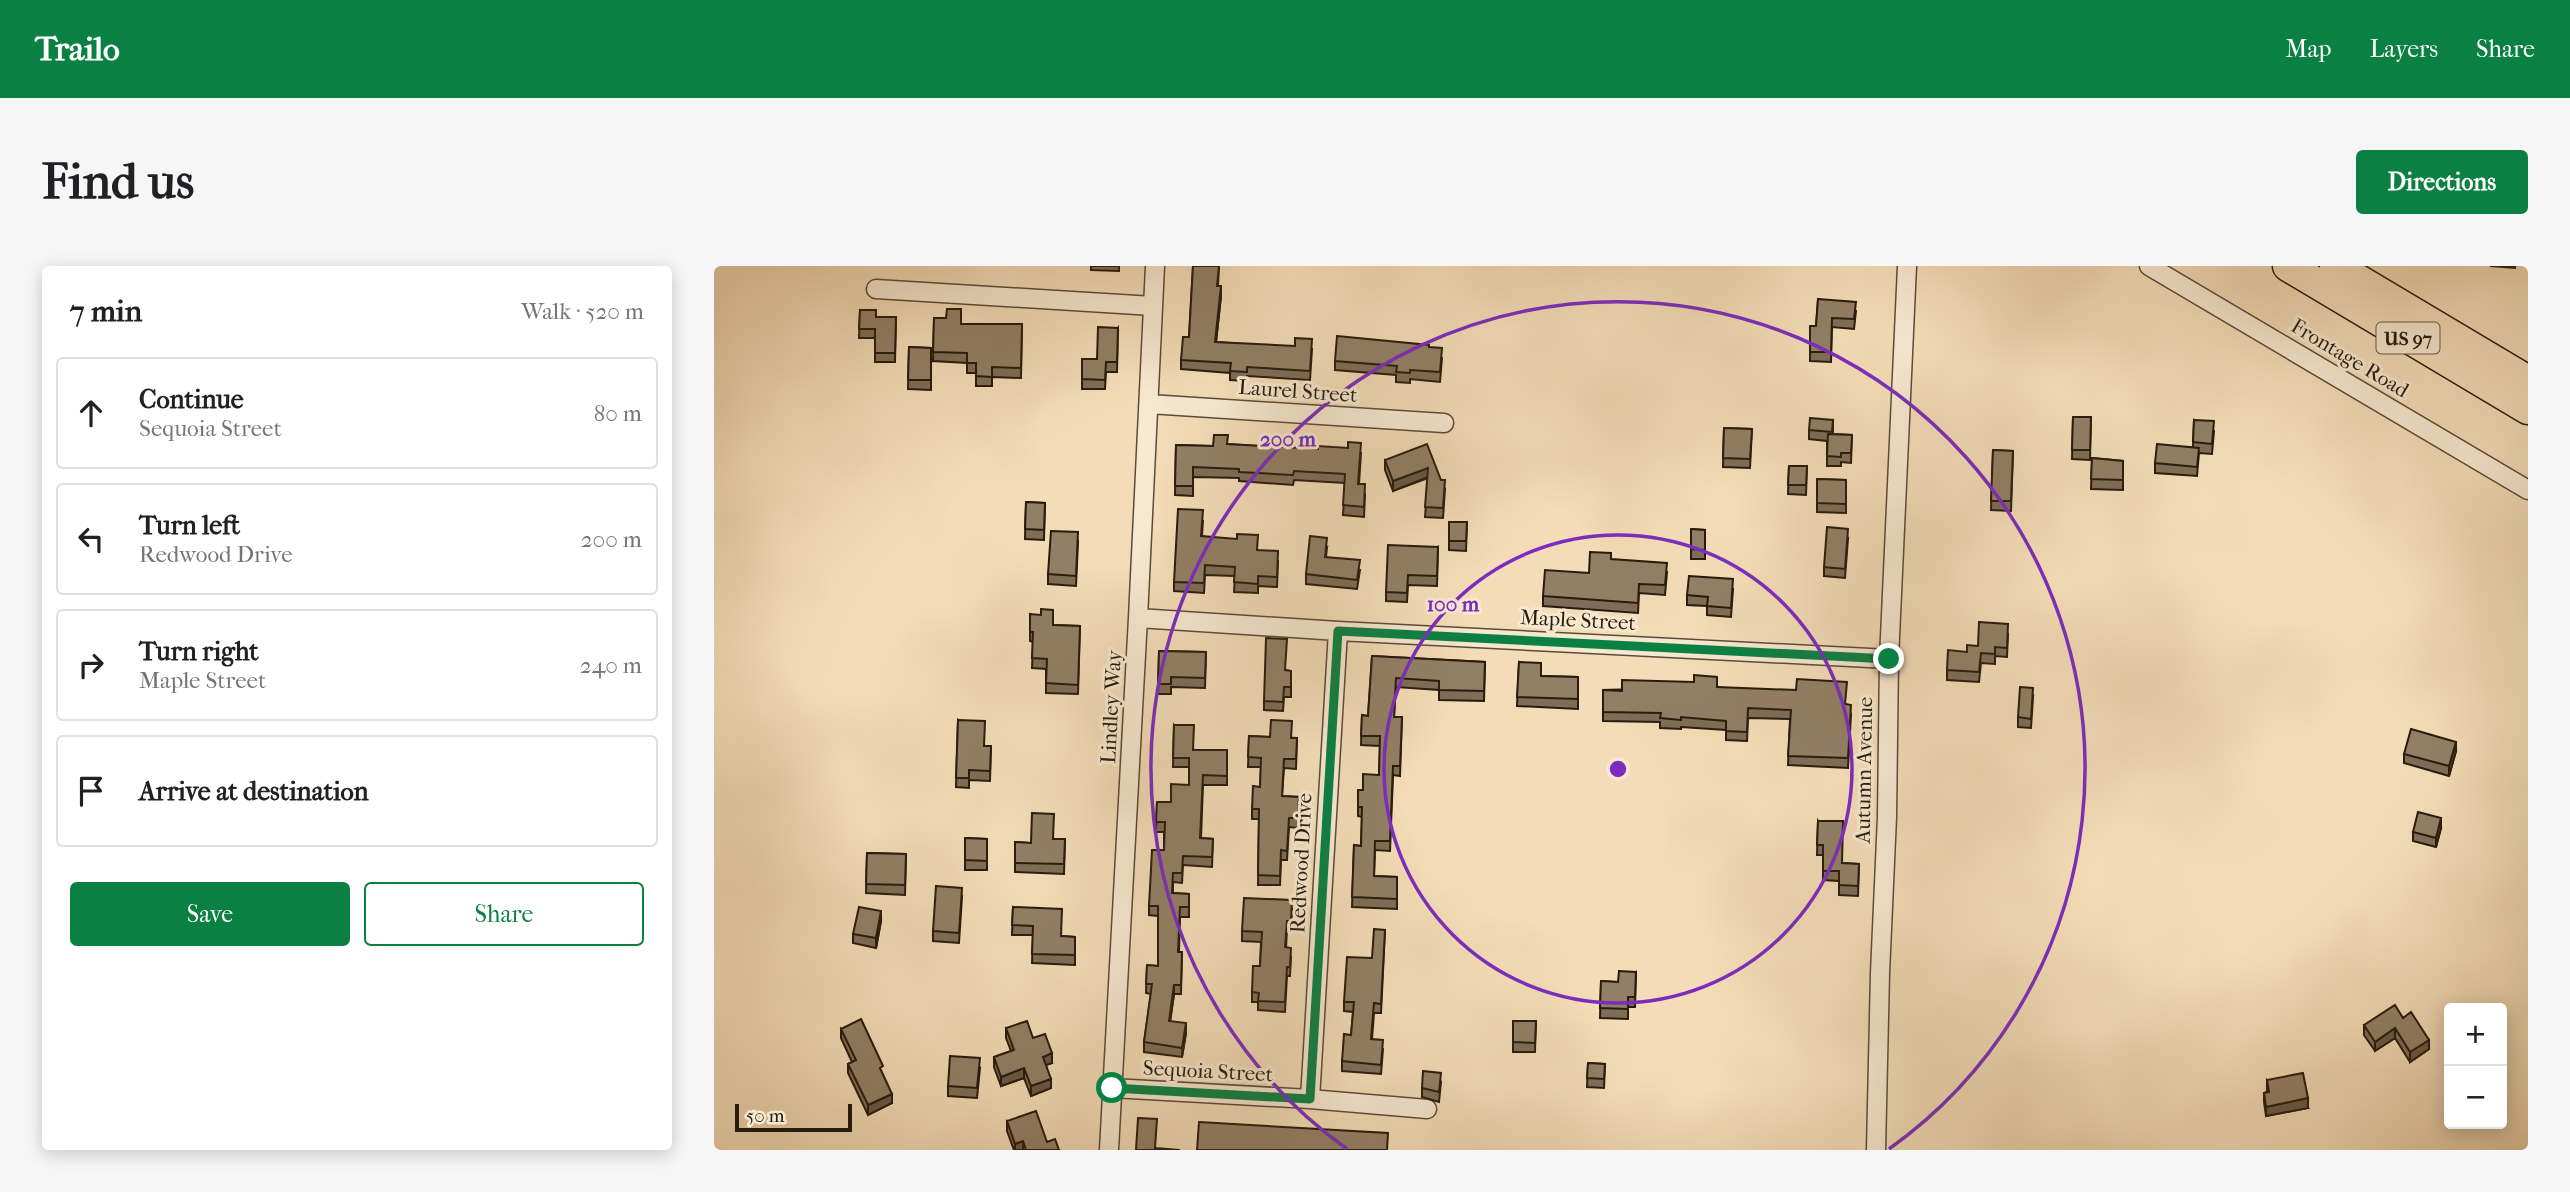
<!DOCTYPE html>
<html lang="en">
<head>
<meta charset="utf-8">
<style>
	:root { --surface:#fff; --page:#f6f6f6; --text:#202124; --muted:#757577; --line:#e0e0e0; --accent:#0b8043 }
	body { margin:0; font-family:"IM FELL French Canon",serif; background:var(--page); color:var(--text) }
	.controls { position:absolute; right:21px; bottom:21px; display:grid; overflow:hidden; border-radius:7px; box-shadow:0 4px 18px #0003 }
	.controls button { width:63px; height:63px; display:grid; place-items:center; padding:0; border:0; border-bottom:2px solid var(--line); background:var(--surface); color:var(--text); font:35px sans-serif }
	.scale { position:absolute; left:21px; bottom:18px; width:117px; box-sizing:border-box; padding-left:7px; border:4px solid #291b0d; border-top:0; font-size:19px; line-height:24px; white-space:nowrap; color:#291b0d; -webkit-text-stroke:5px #f7e8d0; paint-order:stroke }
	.stop { position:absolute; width:21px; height:21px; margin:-16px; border:5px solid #0b8043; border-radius:50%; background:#fff }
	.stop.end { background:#0b8043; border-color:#fff; box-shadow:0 2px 7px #0008 }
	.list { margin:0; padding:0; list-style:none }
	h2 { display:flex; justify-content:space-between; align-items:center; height:91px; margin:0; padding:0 28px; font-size:30px }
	h2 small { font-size:23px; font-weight:400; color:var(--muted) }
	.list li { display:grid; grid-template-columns:46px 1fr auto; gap:21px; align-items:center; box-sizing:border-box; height:112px; margin:0 14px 14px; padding:0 14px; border:2px solid var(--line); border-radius:7px }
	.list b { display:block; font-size:26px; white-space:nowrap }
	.list p { margin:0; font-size:23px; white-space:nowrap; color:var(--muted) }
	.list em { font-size:23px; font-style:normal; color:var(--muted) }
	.actions { display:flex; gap:14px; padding:21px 28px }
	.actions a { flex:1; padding:16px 0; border:2px solid var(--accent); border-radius:7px; text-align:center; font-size:24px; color:var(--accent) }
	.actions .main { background:var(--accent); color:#fff }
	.icon { flex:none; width:38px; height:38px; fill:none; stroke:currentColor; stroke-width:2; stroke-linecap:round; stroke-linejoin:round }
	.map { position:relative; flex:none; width:1814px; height:884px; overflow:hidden; border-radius:7px }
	header { display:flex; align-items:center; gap:42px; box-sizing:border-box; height:98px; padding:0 35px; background:var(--accent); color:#fff }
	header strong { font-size:33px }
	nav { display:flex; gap:38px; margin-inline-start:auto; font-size:24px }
	.intro { display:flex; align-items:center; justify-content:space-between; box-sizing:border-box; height:168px; padding:0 42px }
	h1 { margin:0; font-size:49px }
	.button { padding:18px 32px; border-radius:7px; background:var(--accent); color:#fff; font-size:24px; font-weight:700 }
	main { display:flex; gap:42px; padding:0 42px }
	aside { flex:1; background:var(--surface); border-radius:7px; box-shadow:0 4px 18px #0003 }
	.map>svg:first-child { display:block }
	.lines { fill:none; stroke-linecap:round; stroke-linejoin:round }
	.minor-casing { stroke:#5c4b38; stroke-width:21 }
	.trunk-casing { stroke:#291b0d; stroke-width:33 }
	.minor { stroke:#f7e8d0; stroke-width:18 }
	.trunk { stroke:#f3dcb7; stroke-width:30 }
	.wall { fill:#7e6d57; stroke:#291b0d; stroke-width:2 }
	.shaded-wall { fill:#665947; stroke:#291b0d; stroke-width:2 }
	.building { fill:#927f65; stroke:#291b0d; stroke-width:2 }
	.route { stroke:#0b8043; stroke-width:9 }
	.ring { fill:none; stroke:#7b2cbf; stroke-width:3.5 }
	.labels { text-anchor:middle; stroke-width:6; stroke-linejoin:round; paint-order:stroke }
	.shield { fill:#f7e8d0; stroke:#675848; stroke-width:2 }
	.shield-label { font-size:19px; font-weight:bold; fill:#291b0d }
	.street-label { font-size:21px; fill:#291b0d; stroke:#f7e8d0 }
	.centre { fill:#7b2cbf; stroke:#f7e8d0; stroke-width:3.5 }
	.ring-label { font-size:21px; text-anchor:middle; font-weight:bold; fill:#7b2cbf; stroke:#f7e8d0; stroke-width:6; stroke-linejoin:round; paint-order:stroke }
</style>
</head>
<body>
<header>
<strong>Trailo</strong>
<nav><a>Map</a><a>Layers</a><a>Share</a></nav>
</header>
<div class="intro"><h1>Find us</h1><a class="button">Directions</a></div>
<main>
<aside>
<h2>7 min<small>Walk · 520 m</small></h2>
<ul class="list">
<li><svg class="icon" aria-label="ahead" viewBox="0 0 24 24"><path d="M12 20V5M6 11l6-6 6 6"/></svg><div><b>Continue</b><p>Sequoia Street</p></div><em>80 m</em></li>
<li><svg class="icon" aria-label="left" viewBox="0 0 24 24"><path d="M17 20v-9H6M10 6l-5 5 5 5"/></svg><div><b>Turn left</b><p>Redwood Drive</p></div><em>200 m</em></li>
<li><svg class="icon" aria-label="right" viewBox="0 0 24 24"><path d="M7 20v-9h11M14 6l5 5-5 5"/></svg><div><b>Turn right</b><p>Maple Street</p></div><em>240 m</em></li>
<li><svg class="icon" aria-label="arrive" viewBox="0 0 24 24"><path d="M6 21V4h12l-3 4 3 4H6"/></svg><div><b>Arrive at destination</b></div></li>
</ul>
<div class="actions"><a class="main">Save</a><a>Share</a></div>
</aside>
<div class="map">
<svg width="1814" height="884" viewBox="0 0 1814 884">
	<rect width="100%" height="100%" fill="#f3dcb7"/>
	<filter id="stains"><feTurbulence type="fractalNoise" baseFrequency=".00286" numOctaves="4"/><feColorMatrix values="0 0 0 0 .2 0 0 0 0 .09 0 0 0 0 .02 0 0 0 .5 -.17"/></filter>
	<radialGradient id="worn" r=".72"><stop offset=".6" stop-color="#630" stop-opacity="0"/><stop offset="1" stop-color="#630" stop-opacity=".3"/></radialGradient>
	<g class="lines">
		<!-- minor casing -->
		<g class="minor-casing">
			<path id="minor" d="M1435 0 1814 224
				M162 23 439 40
				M435 138 730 157
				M424 352 624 365 1175 393
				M398 822 596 833 713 843
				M596 833 624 365
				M395 884 424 352 441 0
				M1162 884 1166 707 1173 551 1175 393 1193 0"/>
		</g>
		<!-- trunk casing -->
		<g class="trunk-casing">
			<path id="trunk" d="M1574 0 1814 143
				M1621 0 1814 115"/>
		</g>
		<!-- minor -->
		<use href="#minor" class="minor"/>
		<!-- trunk -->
		<use href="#trunk" class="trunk"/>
	</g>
	<!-- wall -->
	<path class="wall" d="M377 0H405V5L377 4Z
		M479 0H505L504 20 507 30 502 76 598 83 596 114 533 110V115L516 114V107L467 103V94L475 71Z
		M1776 0H1801V2Z
		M1104 33 1142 45 1140 63 1118 61 1117 96 1096 95V60H1102Z
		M146 44 162 51H182L181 96H161V72H145Z
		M220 52 247 58H308L307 112 278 111V120H262V107H253V97L219 95Z
		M404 62 403 106H392L391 123H368V93H383Z
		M195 81 217 82V124L194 123Z
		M715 81 728 92 726 116 696 113V117L682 116V109L621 104V95Z
		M1359 151H1377L1376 194 1358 193Z
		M1119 154V168L1138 169 1137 197 1127 196V200H1113V175L1095 173V164Z
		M1480 154 1500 165 1498 188 1485 187 1483 210 1441 207V197L1479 181Z
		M1010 162 1038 163 1036 202 1009 201Z
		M513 178 647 187 645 218 651 228 650 251 629 249 631 217 580 214 579 219 525 215V212L479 211V230L461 229 462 179 499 180Z
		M1279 184 1299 185 1297 245 1277 244Z
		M1378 192 1409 195V224L1377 223Z
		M671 194 727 214 731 223 729 252 711 251 714 212 679 225 671 204Z
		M1075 200H1093L1092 229 1074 228Z
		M1103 213 1132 214V247L1103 246Z
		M312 236 331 237 330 274 311 273Z
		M489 254 488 270 543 284 564 295 563 321 544 320V327L520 326 521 310 491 309 490 327 460 325V316Z
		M735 256H753L752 285 735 284Z
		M977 263 991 264V293H977Z
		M1134 273 1131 312 1110 310V301Z
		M364 276 362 320 334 318V308Z
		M724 281 723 320 694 319 693 336 672 335V326Z
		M613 282 612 291 646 304 643 323 592 318V308Z
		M953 306 951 329 925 327 924 347 829 340V330L875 307Z
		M1019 323 1017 351 993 349V340L973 339V329Z
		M316 348 339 359 366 360 364 428 332 427V403L318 402 319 376 316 375Z
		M1294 368 1293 391 1281 390V398L1267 397 1265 416 1233 414V404L1253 386 1264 380Z
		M445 385 492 386 491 422 457 421V428H444Z
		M658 390 771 396 770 435 725 434V424L682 421 680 451H688L686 510 679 509 676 585 661 584 660 610 683 611V643L638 641 640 579 647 580 648 551 644 550V524H649L665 509 666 480 647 479 648 449 654 450Z
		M805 396 827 410 864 411V443L803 440Z
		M572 404 577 405V431H570L569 445 550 444V435Z
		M1003 421 1132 438 1137 448 1134 502 1074 499 1076 453 1034 452 1033 475 1012 474V464L967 461V463L946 462V456L889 455V424Z
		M1319 431 1317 462 1304 461V451Z
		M244 454 270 480H277L276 515 255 514V522L242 521Z
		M460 459 480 484H513V519H489L487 572 499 573 498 601 469 599 468 617 459 616V627L475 628V651H466L465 686H468L467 728H460L456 755 472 767 468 791 430 786V776L437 728 432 727 433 699 444 700V650L435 649V640L450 584V566H442L443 536H457L475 519V501H459Z
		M535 470 583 472 582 503 570 502 568 530 585 531 584 562 575 561 573 594H567L566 619H544L545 553H538V543L546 521 547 501H534Z
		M1742 485 1735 510 1690 497V488Z
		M1104 555 1128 597 1145 598 1144 630 1125 629V615L1109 614V589H1103Z
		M1727 562 1722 581 1699 575V566Z
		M251 572 273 573V604H251Z
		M340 573H351L350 608 301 606V576L317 577Z
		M153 587 192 588 191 629 152 627Z
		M248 631 245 677 219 675V665Z
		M299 641 347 670 361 671V699L318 697 319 669H298Z
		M578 643 577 665 573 664 572 682 577 691 576 710H573L571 746 544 744V736H538V726L546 700 547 676 528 675V665Z
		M167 655 162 682 139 677V668Z
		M671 664 667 747H660L658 773 669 783 667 808 628 805V795L637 769 639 746 630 745V736L658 692Z
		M922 706 921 741H914V753L886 752 887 715 904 716Z
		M1689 752 1715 783 1696 796 1681 772 1661 785 1650 769V759Z
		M799 755H822L821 786H799Z
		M292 762 319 772 338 797 332 799 337 822 317 830 310 812 287 820 280 801V791L297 785 292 772Z
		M127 763 169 810 178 837 154 849 134 807V798L138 796 127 772Z
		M874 797 891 798 890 822 873 821Z
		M266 802 263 832 234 830V820Z
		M1553 814 1594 842 1552 850 1550 836V827L1553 826Z
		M727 816 725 836 708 831V822Z
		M293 855 333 876 345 884H300L293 865Z"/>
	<!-- shaded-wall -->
	<path class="shaded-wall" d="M507 20V30L501 86V76Z
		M714 202V211L679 225V215Z
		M1742 476V485L1735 510V500Z
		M1727 552V562L1722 581V572Z
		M167 645V655L162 682V672Z
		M460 719V728L455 764V755Z
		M472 757V767L468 791V782Z
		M1681 762V772L1661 785V776Z
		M1715 774V783L1696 796V786Z
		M338 787V797L329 800V791Z
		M310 802V812L287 820V811Z
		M337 813V822L317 830V820Z
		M178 828V837L154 849V839Z
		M1594 832V842L1552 850V841Z
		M309 875V884H301V878Z"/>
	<!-- building -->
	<path class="building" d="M479 0H505L503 20H507L501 76 581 80V72L598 73 596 105 533 101V106L516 105 517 97 467 94 469 71H475Z
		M1104 33 1142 36 1140 53 1118 52 1117 86H1096V60H1102Z
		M233 43H247V58H308L307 102 278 101V111L262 110V97H253V87L219 86 220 52H232Z
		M146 44H162V51H182L181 87H161V63H145Z
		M384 61 404 62 403 96H392L391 114 368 113V93H383Z
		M623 70 715 79V81L728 82 726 106 696 104V107L682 106 683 100 621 95Z
		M195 81 217 82V114H194Z
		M1359 151H1377L1376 184H1358Z
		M1096 152 1119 154 1118 166 1095 164Z
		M1480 154 1500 155 1498 178 1479 176Z
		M1010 162 1038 163 1036 193 1009 192Z
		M1114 168 1138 169 1137 187H1127V191L1113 190Z
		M500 169H514L513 178 604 183V180L634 182V176L647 177 644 218H651L650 241 629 239 631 208 580 205 579 209 525 206V203L479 201V220H461L462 179 499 180Z
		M713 178 727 214H731L729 242 711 241 714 202 679 215 671 194Z
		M1443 178 1485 182 1483 201 1441 197Z
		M1279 184 1299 185 1297 235H1277Z
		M1378 192 1409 195V214L1377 213Z
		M1075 200H1093L1092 219H1074Z
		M1103 213 1132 214V238L1103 237Z
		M312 236 331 237 330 264 311 263Z
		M464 243 489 244 487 270 523 273V268L544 269 543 284 564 285 563 311 544 310V318L520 316 521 301 491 299 490 317 460 316Z
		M735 256H753L752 275H735Z
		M1113 261 1134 263 1131 303 1110 301Z
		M977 263 991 264V284L977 283Z
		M337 265 364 266 362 310 334 308Z
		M596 270 613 272 611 291 646 294 643 314 592 308Z
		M674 279 724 281 723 310 694 309 693 327 672 326Z
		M876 286 897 287V293L953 297 951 319 925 318 924 337 829 330 831 304 875 307Z
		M975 310 1019 313 1017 342 993 340 994 331 973 329Z
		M327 343 339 344V359L366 360 364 419 332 417 333 393 318 392 319 366H316V348L327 349Z
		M1265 356 1294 358 1293 382 1281 381V388L1267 387 1265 406 1233 404 1234 384 1253 386V379L1264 380Z
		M552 372 573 373 571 404 577 405V421H570L569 436 550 435Z
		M445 385 492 386 491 412 457 411V418H444Z
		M658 390 771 396 770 425 725 424V415L682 412 680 451H688L686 500H679L676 575H661L660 610 683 611V633L638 631 640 579 647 580 648 541H644V524H649V508L665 509 666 470H647L648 449 654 450Z
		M805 396 827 397V410L864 411V433L803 431Z
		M980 409 1003 411V421L1082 424 1083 413 1133 416 1131 438 1137 439 1134 492 1074 490 1077 444 1034 442 1033 466 1012 465V455L967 451V454L946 452 947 447 889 446V424L908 425V414L980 416Z
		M1306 421 1319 422 1317 453 1304 451Z
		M244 454 271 455 270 480H277L276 505 255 504V512H242Z
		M557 454 578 455 577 472H583L582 493H570L568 530 585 531 584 552H575L573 585 567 584 566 610 544 609 545 543H538L539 520 546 521 547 492 534 491 535 470 556 471Z
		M460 459H480L479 484H513V510L489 509 486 572 499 573 498 591 469 590 468 607H459L458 627 475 628V641H466L464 686H468L467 719H460L455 755 472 757 468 782 430 776 438 718H432L433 699 444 700V640H435L438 584H450L451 556H442L443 536H457V518L475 519V492H459Z
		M1697 463 1742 476 1735 500 1690 488Z
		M1704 546 1727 552 1722 572 1699 566Z
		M318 547 340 548 339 573H351L350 598 301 597V576L317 577Z
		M1104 555H1129L1128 597 1145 598 1144 620 1125 619V605H1109V579H1103Z
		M251 572 273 573V595L251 594Z
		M153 587 192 588 191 619 152 618Z
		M222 620 248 622 245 667 219 665Z
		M530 632 578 634 577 655H573L571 681 577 682 576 701H573L571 736 544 735 545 727 538 726 539 700H546L548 666 528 665Z
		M145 641 167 645 162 672 139 668Z
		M299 641 348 643 347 670 361 671V689L318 688 319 660 298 659Z
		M660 663 671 664 667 738 660 737 657 773 669 774 667 799 628 795 630 768 637 769 640 736H630L633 691 658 692Z
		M905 705 922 706 921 731H914V743L886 742 887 715 904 716Z
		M1681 739 1689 752 1697 746 1715 774 1696 786 1681 762 1661 776 1650 759Z
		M147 753 169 800 166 802 178 828 154 839 134 798 142 794 127 763Z
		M313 755 319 772 331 768 338 787 329 791 337 813 317 820 310 802 287 811 280 791 300 784 292 762Z
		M799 755H822L821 777 799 776Z
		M236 790 266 792 263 822 234 820Z
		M874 797 891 798 890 813 873 812Z
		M709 805 727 807 725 826 708 822Z
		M1589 807 1594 832 1552 841 1550 827 1555 826 1553 814Z
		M322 845 333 876 341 873 345 884H312L309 875 301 878 293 855Z
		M424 852 443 853 441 882 466 884H422Z
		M485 856 674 867 673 884H483Z"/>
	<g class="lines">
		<!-- route -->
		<path class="route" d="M398 822 596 833 624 365 1175 393"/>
	</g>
	<!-- distance rings -->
	<g class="ring">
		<circle cx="904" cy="503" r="234"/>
		<path d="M633 883A467 467 0 1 1 1175 883"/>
	</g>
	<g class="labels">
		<!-- shield labels -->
		<rect class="shield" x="1662.5" y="56.5" width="63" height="31" rx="5"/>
		<g class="shield-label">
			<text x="1694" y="79">US 97</text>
		</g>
		<!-- street labels -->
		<g class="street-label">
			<text transform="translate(1636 92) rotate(31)" y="7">Frontage Road</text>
			<text transform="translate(584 125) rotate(4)" y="7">Laurel Street</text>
			<text transform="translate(864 354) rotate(3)" y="7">Maple Street</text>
			<text transform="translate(397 441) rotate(-87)" y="7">Lindley Way</text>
			<text transform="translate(1150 504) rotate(-89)" y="7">Autumn Avenue</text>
			<text transform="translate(587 597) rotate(-87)" y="7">Redwood Drive</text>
			<text transform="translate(494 805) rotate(3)" y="7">Sequoia Street</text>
		</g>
	</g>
	<circle cx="904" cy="503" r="10" class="centre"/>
	<g class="ring-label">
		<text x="574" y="180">200 m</text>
		<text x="739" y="345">100 m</text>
	</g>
	<rect width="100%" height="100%" filter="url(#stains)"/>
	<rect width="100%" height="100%" fill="url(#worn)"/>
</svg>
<div class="controls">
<button>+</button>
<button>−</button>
</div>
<div class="scale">50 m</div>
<div class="stop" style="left:398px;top:822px"></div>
<div class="stop end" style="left:1175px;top:393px"></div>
</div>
</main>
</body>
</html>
